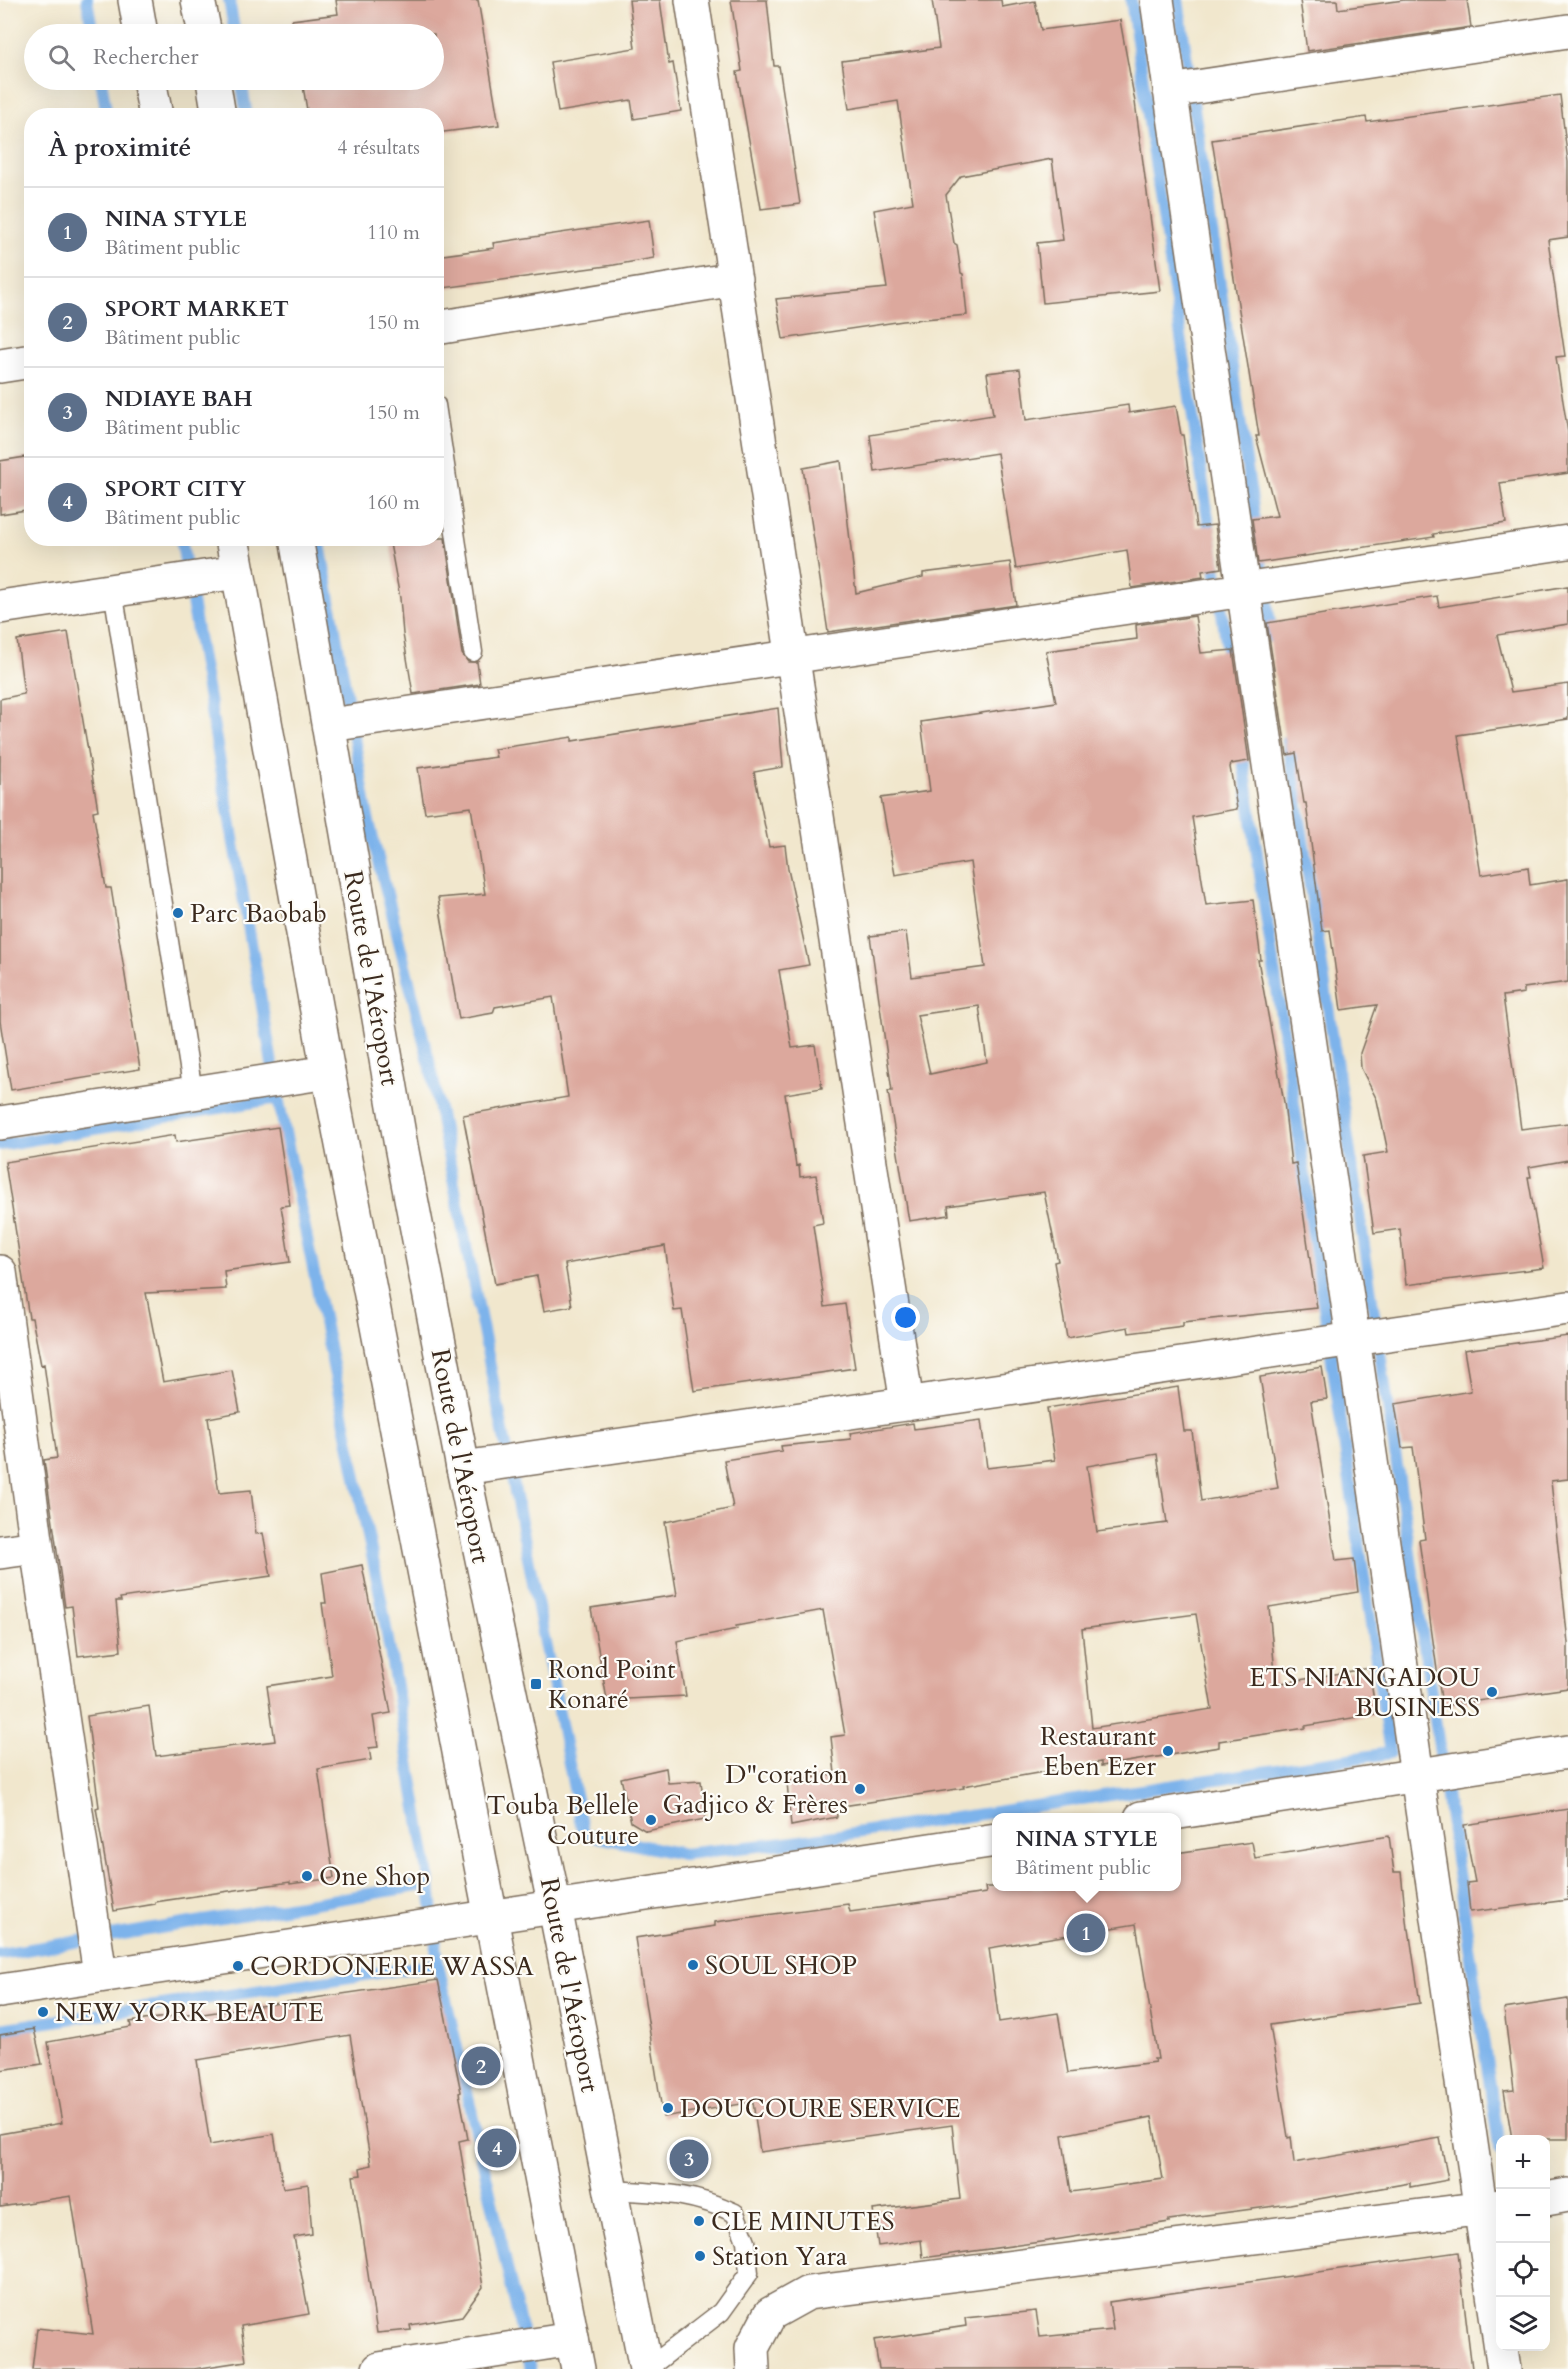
<!DOCTYPE html>
<html lang="fr">
<head>
<meta charset="utf-8">
<style>
	:root { --surface:#fff; --page:#f2f2f3; --text:#2b2b33; --muted:#7c7c81; --line:#e1e1e2; --accent:#1f6fb2 }
	body { margin:0; font-family:Cardo,serif; background:var(--page); color:var(--text) }
	.controls { position:absolute; right:18px; bottom:18px; display:grid; overflow:hidden; border-radius:12px; box-shadow:0 6px 24px #0002 }
	.controls button { width:54px; height:54px; display:grid; place-items:center; padding:0; border:0; border-bottom:2px solid var(--line); background:var(--surface); color:var(--text); font:30px sans-serif }
	.you { position:absolute; left:906px; top:1318px; width:21px; height:21px; margin:-15px; border:4px solid #fff; border-radius:50%; background:#1a73e8; box-shadow:0 0 0 9px #1a73e833 }
	.badge { display:grid; place-items:center; width:39px; height:39px; border-radius:50%; background:var(--accent); color:#fff; font-size:20px; font-weight:700 }
	.pin { position:absolute; translate:-50% -50%; border:3px solid #fff; box-shadow:0 2px 6px #0006 }
	.popup { position:absolute; left:992px; top:1813px; width:189px; height:78px; box-sizing:border-box; display:grid; place-content:center; border-radius:12px; background:var(--surface); filter:drop-shadow(0 2px 4px #0005); font-size:20px; white-space:nowrap; color:var(--muted) }
	.popup b { font-size:22px; color:var(--text) }
	.popup::after { content:''; position:absolute; left:50%; top:100%; margin-left:-12px; border:12px solid transparent; border-top-color:var(--surface) }
	.list { margin:0; padding:0; list-style:none }
	h2 { display:flex; justify-content:space-between; align-items:center; height:78px; margin:0; padding:0 24px; font-size:26px }
	h2 small { font-size:20px; font-weight:400; color:var(--muted) }
	.list li { display:grid; grid-template-columns:39px 1fr auto; gap:18px; align-items:center; box-sizing:border-box; height:90px; padding:0 24px; border-top:2px solid var(--line) }
	.list b { display:block; font-size:22px; white-space:nowrap }
	.list p { margin:0; font-size:20px; white-space:nowrap; color:var(--muted) }
	.list em { font-size:20px; font-style:normal; color:var(--muted) }
	.icon { flex:none; width:33px; height:33px; fill:none; stroke:currentColor; stroke-width:2; stroke-linecap:round; stroke-linejoin:round }
	.map { position:relative; flex:none; width:1568px; height:2369px; overflow:hidden }
	.search { position:absolute; background:var(--surface); box-shadow:0 6px 24px #0002; left:24px; top:24px; width:420px; height:66px; display:flex; align-items:center; gap:15px; box-sizing:border-box; padding:0 21px; border-radius:33px; color:var(--muted); font-size:22px }
	.panel { position:absolute; background:var(--surface); box-shadow:0 6px 24px #0002; left:24px; top:108px; width:420px; height:438px; border-radius:24px }
	.map>svg:first-child { display:block }
	.lines { fill:none; stroke-linecap:round; stroke-linejoin:round }
	.stream { stroke:#7db3eb; stroke-width:12 }
	.building { fill:#dca89d; fill-rule:evenodd }
	.service-casing { stroke:#7b6c5b; stroke-width:21 }
	.minor-casing { stroke:#7b6c5b; stroke-width:36 }
	.secondary-casing { stroke:#7b6c5b; stroke-width:36 }
	.trunk-casing { stroke:#7b6c5b; stroke-width:36 }
	.service { stroke:#fff; stroke-width:18 }
	.minor { stroke:#fff; stroke-width:33 }
	.secondary { stroke:#fff; stroke-width:33 }
	.trunk { stroke:#fff; stroke-width:33 }
	.poi-dot { fill:#1f6fb2; stroke:#fdfcf7; stroke-width:2 }
	.labels { text-anchor:middle; stroke-width:4.5; stroke-linejoin:round; paint-order:stroke }
	.poi-label { font-size:26px; fill:#3b2a1e; stroke:#fdfcf7; text-anchor:start }
	.street-label { font-size:26px; fill:#3b2a1e; stroke:#fdfcf7 }
</style>
</head>
<body>
<div class="map">
<svg width="1568" height="2369" viewBox="0 0 1568 2369">
	<rect width="100%" height="100%" fill="#fdfcf7"/>
	<filter id="ink" filterUnits="userSpaceOnUse"><feTurbulence type="fractalNoise" baseFrequency=".0167" numOctaves="2"/><feDisplacementMap in="SourceGraphic" scale="12" xChannelSelector="R" yChannelSelector="G"/><feConvolveMatrix kernelMatrix="1 2 1 2 8 2 1 2 1" color-interpolation-filters="sRGB"/></filter>
	<filter id="wash" filterUnits="userSpaceOnUse"><feTurbulence type="fractalNoise" baseFrequency=".008" numOctaves="4" result="noise"/><feDisplacementMap in="SourceGraphic" scale="24" xChannelSelector="R" yChannelSelector="G"/><feGaussianBlur stdDeviation="1.35" result="paint"/><feColorMatrix in="noise" values="0 0 0 0 0 0 0 0 0 0 0 0 0 0 0 0 0 1.4 0 .05"/><feComposite in="paint" operator="in"/></filter>
	<g filter="url(#wash)">
		<rect width="100%" height="100%" fill="#f1e7cd"/>
		<g class="lines">
			<!-- stream -->
			<path class="stream" d="M87 0 93 34
				M229 0 235 34
				M1131 0 1230 667
				M1178 0 1272 637
				M101 80 107 116
				M241 80 247 116
				M181 538 278 1098 381 1599 430 1884 438 1964 530 2369
				M319 538 368 818 431 1069 583 1834 683 1854 794 1842 1390 1753 1241 746
				M1288 740 1500 2152
				M0 1145 278 1098
				M0 1954 430 1884
				M0 2029 438 1964"/>
		</g>
		<g id="blocks">
			<!-- building -->
			<path class="building" d="M336 0H478L499 125 436 133V116H308L302 80H434V34H294L292 20 338 14Z
				M629 0H660L669 64 673 63 681 111 634 119 631 100 558 112 550 62 635 48Z
				M731 0H767L774 66H779L800 204 761 209V208L737 72 742 71Z
				M932 0H1001L1002 7 1035 1 1041 30 1120 20 1135 102 1160 291 1043 303 1037 243 1063 240 1052 159 961 176 946 195 954 243 957 245 961 273 963 274 967 315 903 321 783 339 776 299 887 288 874 210 913 203 898 101 849 109 842 61 939 48Z
				M1300 0H1337L1338 9 1404 0H1467L1471 27 1307 51Z
				M1560 95 1568 162V237L1548 240 1565 356 1556 357 1568 433V473L1500 483 1506 523 1433 534 1434 537 1258 563 1252 519 1277 516 1256 436H1259L1212 140 1366 117 1367 122Z
				M649 220 654 258 614 265 436 289V256L494 248 493 243Z
				M1020 369 1026 420 1128 405 1129 413 1176 406 1181 435H1183L1196 527 1215 525 1221 568 1202 571 1203 577 1132 588 1127 550 1016 569 997 453 875 472 870 435 993 415 987 373Z
				M32 456V509L0 514V461Z
				M841 461 856 593 923 577V573L1010 562 1016 605 828 632 803 468Z
				M389 538H445L462 654 468 662H477L480 684 413 694 403 634 400 598Z
				M1568 586V624L1497 635 1511 692 1568 684V719L1458 735 1481 875 1528 867 1530 885 1568 879V982L1524 988V993L1503 996 1521 1129 1568 1123V1160L1529 1167 1531 1177H1528L1544 1268 1406 1285 1400 1229 1374 1233 1363 1156 1388 1152 1377 1100 1361 1068 1360 1053 1377 1005 1341 1010 1330 930 1322 931 1306 803H1304L1296 753 1287 755 1267 623 1437 596 1439 607Z
				M1195 616 1201 653 1233 650 1249 761 1231 764 1230 767 1237 809 1192 817 1206 905 1253 900 1261 960H1258L1284 1102 1291 1164 1296 1163 1317 1308 1183 1322V1326L1129 1333 1128 1327 1067 1338 1054 1262 1058 1261 1044 1192 948 1206 949 1215 909 1221 888 1091H892L870 936 906 932 912 977 985 967 970 862 895 875 881 798 930 791 921 722 1056 702 1046 651 1137 639 1136 625ZM979 1006 987 1062 930 1074 917 1015Z
				M68 632 98 810 93 811 106 888H111L140 1069 11 1090 0 1021V699L24 694 17 640Z
				M778 708 783 767 754 772 769 847 785 845 788 869 809 965 779 970 792 1048 815 1045 822 1088 785 1094 796 1166 799 1165 800 1177 816 1175 823 1223 813 1225 825 1307 845 1304 855 1368 694 1391 682 1310 674 1311 665 1246 565 1264 572 1306 544 1311 537 1276 495 1284 463 1115 568 1097 553 997 495 1007 493 1013 459 1019 438 898 485 894 471 807 425 813 418 768 496 757 494 749 572 737V741Z
				M278 1127 290 1205 281 1206 290 1262 224 1271 226 1289 146 1293 163 1382 232 1370 240 1412 208 1418 219 1493 251 1490 256 1534 263 1533 271 1576 120 1598 121 1601H116L121 1651 78 1656 72 1606 65 1607 44 1460 57 1458 44 1364 41 1365 32 1318H29L5 1162 175 1135 176 1142Z
				M1568 1336V1479L1551 1481 1568 1643V1688L1442 1706 1419 1540 1425 1539 1413 1447 1402 1448 1395 1404 1471 1391 1464 1350Z
				M1322 1367 1327 1399 1311 1401 1336 1561 1354 1559 1358 1592 1269 1607 1276 1684 1369 1668 1376 1714 1305 1726 1306 1728 1219 1741V1747L1101 1766V1762L963 1786 964 1788 836 1807 837 1817 791 1826 787 1782 835 1774 831 1737 845 1735 823 1610 736 1626 737 1629 677 1641 686 1696 607 1700 591 1608 677 1595 665 1522 733 1508 724 1460 782 1451 781 1446 851 1439 850 1433 913 1423 914 1429 981 1420 987 1468 1055 1460 1047 1408 1178 1387 1184 1431H1192L1201 1501 1278 1488 1260 1377ZM1157 1454 1167 1523 1097 1532 1087 1466ZM1196 1614 1212 1709 1092 1728 1082 1629Z
				M362 1565 391 1713 373 1716 378 1747 369 1748 371 1760 318 1769 334 1878 290 1884V1882L155 1902V1904L114 1911 96 1808 99 1807 87 1716 149 1706 156 1756 275 1741 267 1686 332 1676 322 1603H326L322 1573Z
				M666 1768 668 1783 701 1781 705 1819 646 1831 631 1822 621 1778Z
				M1568 1809V1900L1470 1912 1467 1883 1475 1882 1464 1825Z
				M1389 1836 1394 1872H1401L1407 1929H1409L1420 2003 1270 2025 1288 2137 1291 2136 1294 2163 1440 2138 1448 2180 1410 2187V2183L1290 2204 1169 2220V2222L1048 2241 923 2258 921 2240 878 2246 873 2210 960 2199 952 2125 760 2152 753 2102 663 2117 635 1938 715 1926V1922L848 1904 850 1912 986 1893 985 1887H1176V1853L1252 1842 1255 1858ZM1136 1924 1158 2059H1154L1155 2062 1068 2073 1058 2013 999 2022 989 1948ZM1152 2117 1163 2179 1071 2192 1062 2135Z
				M438 1980 461 2092 459 2093 468 2139 459 2141 483 2287 462 2316 410 2325 411 2330 377 2333 353 2176 361 2175 360 2168 371 2165 350 2035 197 2060 210 2145 274 2134 283 2188 308 2184 312 2234 294 2237 309 2314 241 2326 246 2361 194 2369H32L37 2328 93 2334 71 2196 0 2207V2134L62 2123 48 2042 131 2027 130 2022 202 2012 203 2014Z
				M1568 1999V2139H1512L1504 2091 1514 2090 1504 2009Z
				M34 2029 42 2064 0 2070V2035Z
				M1458 2252 1472 2369H879L874 2340 966 2326 965 2318 1036 2311 1040 2337 1113 2330 1109 2302Z"/>
		</g>
	</g>
	<g filter="url(#ink)">
		<use href="#blocks" fill-opacity="0" stroke="#7b6c5b" stroke-width="1.5"/>
		<g class="lines">
			<!-- service casing -->
			<g class="service-casing">
				<path id="service" d="M436 405 473 652
					M113 590 193 1092
					M610 2190C658 2193 690 2192 735 2213L746 2241 749 2273 721 2312 647 2369"/>
			</g>
			<!-- minor casing -->
			<g class="minor-casing">
				<path id="minor" d="M692 0 907 1404
					M1157 0 1504 2369
					M1170 91 1568 31
					M436 328 735 279
					M0 366 32 361
					M0 607 238 572
					M330 725 1568 542
					M0 1123 328 1072
					M0 1272 37 1547 100 1974
					M463 1468 1568 1308
					M0 1552 37 1547
					M1546 2199 1568 2195
					M379 2369 572 2339
					M753 2369 752 2348 770 2314 808 2293 1500 2206"/>
			</g>
			<!-- secondary casing -->
			<g class="secondary-casing">
				<path id="secondary" d="M1141 1818 1568 1752
					M0 1991 996 1840"/>
			</g>
			<!-- trunk casing -->
			<g class="trunk-casing">
				<path id="trunk" d="M135 0 141 34
					M198 0 205 34
					M149 80 156 116
					M213 80 219 116
					M232 538 328 1072 578 2369
					M296 538 401 1146 463 1468 555 1908 646 2369"/>
			</g>
			<!-- service -->
			<use href="#service" class="service"/>
			<!-- minor -->
			<use href="#minor" class="minor"/>
			<!-- secondary -->
			<use href="#secondary" class="secondary"/>
			<!-- trunk -->
			<use href="#trunk" class="trunk"/>
		</g>
	</g>
	<!-- markers -->
	<g class="poi-dot">
		<circle cx="178" cy="913" r="6"/>
		<rect x="530" y="1678" width="12" height="12" rx="3"/>
		<circle cx="1492" cy="1692" r="6"/>
		<circle cx="1168" cy="1751" r="6"/>
		<circle cx="860" cy="1789" r="6"/>
		<circle cx="651" cy="1820" r="6"/>
		<circle cx="307" cy="1876" r="6"/>
		<circle cx="693" cy="1965" r="6"/>
		<circle cx="238" cy="1966" r="6"/>
		<circle cx="43" cy="2012" r="6"/>
		<circle cx="668" cy="2108" r="6"/>
		<circle cx="699" cy="2221" r="6"/>
		<circle cx="700" cy="2256" r="6"/>
	</g>
	<g class="labels">
		<!-- poi labels -->
		<g class="poi-label">
			<text x="190" y="922">Parc Baobab</text>
			<text x="548" y="1678">Rond Point<tspan x="548" dy="30">Konaré</tspan></text>
			<text x="1480" y="1686" text-anchor="end">ETS NIANGADOU<tspan x="1480" dy="30">BUSINESS</tspan></text>
			<text x="1156" y="1745" text-anchor="end">Restaurant<tspan x="1156" dy="30">Eben Ezer</tspan></text>
			<text x="848" y="1783" text-anchor="end">D"coration<tspan x="848" dy="30">Gadjico &amp; Frères</tspan></text>
			<text x="639" y="1814" text-anchor="end">Touba Bellele<tspan x="639" dy="30">Couture</tspan></text>
			<text x="319" y="1885">One Shop</text>
			<text x="705" y="1974">SOUL SHOP</text>
			<text x="250" y="1975">CORDONERIE WASSA</text>
			<text x="55" y="2021">NEW YORK BEAUTE</text>
			<text x="680" y="2117">DOUCOURE SERVICE</text>
			<text x="711" y="2230">CLE MINUTES</text>
			<text x="712" y="2265">Station Yara</text>
		</g>
		<!-- street labels -->
		<g class="street-label">
			<text transform="translate(372 978) rotate(80)" y="9">Route de l'Aéroport</text>
			<text transform="translate(461 1456) rotate(79)" y="9">Route de l'Aéroport</text>
			<text transform="translate(570 1985) rotate(79)" y="9">Route de l'Aéroport</text>
		</g>
	</g>
</svg>
<div class="controls">
<button>+</button>
<button>−</button>
<button><svg class="icon" aria-label="locate" viewBox="0 0 24 24"><circle cx="12" cy="12" r="6"/><path d="M12 2v4M12 18v4M2 12h4M18 12h4"/></svg></button>
<button><svg class="icon" aria-label="layers" viewBox="0 0 24 24"><path d="M12 4l9 5-9 5-9-5zM3 14l9 5 9-5"/></svg></button>
</div>
<div class="you"></div>
<div class="pin badge" style="left:1086px;top:1933px;background:#5c6f8a">1</div>
<div class="popup"><b>NINA STYLE</b>Bâtiment public</div>
<div class="pin badge" style="left:481px;top:2066px;background:#5c6f8a">2</div>
<div class="pin badge" style="left:689px;top:2159px;background:#5c6f8a">3</div>
<div class="pin badge" style="left:497px;top:2148px;background:#5c6f8a">4</div>
<div class="search"><svg class="icon" aria-label="search" viewBox="0 0 24 24"><circle cx="10" cy="10" r="6"/><path d="M15 15l6 6"/></svg>Rechercher</div>
<section class="panel">
<h2>À proximité<small>4 résultats</small></h2>
<ul class="list">
<li><span class="badge" style="background:#5c6f8a">1</span><div><b>NINA STYLE</b><p>Bâtiment public</p></div><em>110 m</em></li>
<li><span class="badge" style="background:#5c6f8a">2</span><div><b>SPORT MARKET</b><p>Bâtiment public</p></div><em>150 m</em></li>
<li><span class="badge" style="background:#5c6f8a">3</span><div><b>NDIAYE BAH</b><p>Bâtiment public</p></div><em>150 m</em></li>
<li><span class="badge" style="background:#5c6f8a">4</span><div><b>SPORT CITY</b><p>Bâtiment public</p></div><em>160 m</em></li>
</ul>
</section>
</div>
</body>
</html>
